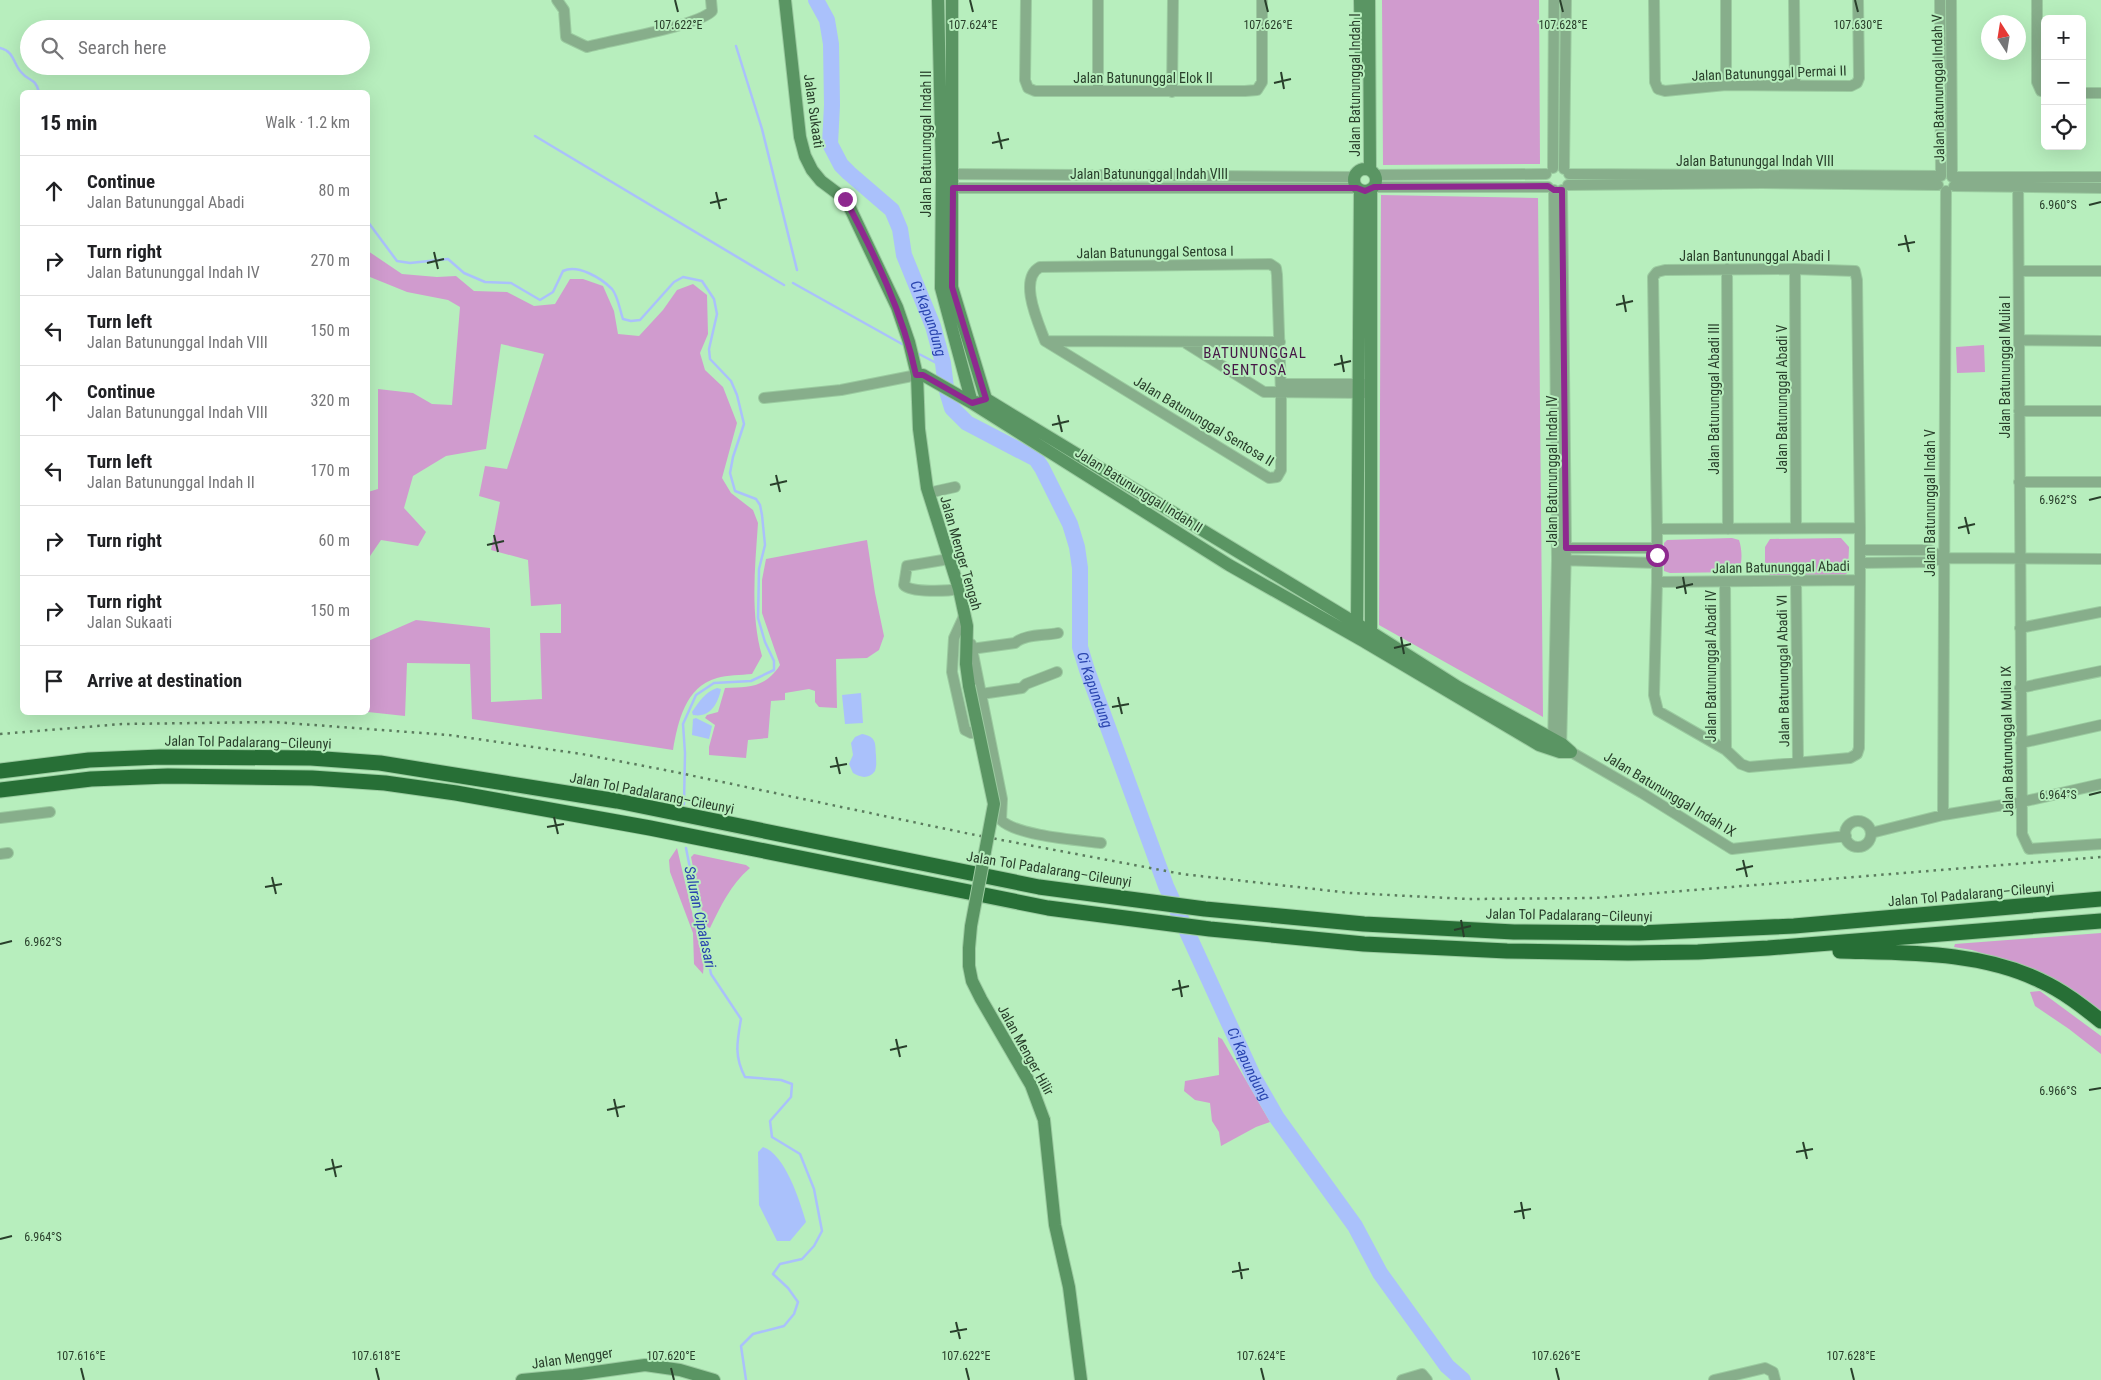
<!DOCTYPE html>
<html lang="en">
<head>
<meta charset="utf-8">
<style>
	:root { --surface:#fff; --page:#f6f6f6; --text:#202124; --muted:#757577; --line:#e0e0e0 }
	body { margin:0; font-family:"Roboto Condensed",sans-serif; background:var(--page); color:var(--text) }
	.controls { position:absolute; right:15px; top:15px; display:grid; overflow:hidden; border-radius:8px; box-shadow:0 5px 20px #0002 }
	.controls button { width:45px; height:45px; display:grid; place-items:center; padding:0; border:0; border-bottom:1px solid var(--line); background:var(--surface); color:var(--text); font:25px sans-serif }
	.compass { position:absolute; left:1981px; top:15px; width:45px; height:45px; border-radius:50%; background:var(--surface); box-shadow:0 5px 20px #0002; rotate:348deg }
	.stop { position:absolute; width:15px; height:15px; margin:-11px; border:4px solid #8e298f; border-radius:50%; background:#fff }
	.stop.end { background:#8e298f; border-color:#fff; box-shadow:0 1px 5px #0008 }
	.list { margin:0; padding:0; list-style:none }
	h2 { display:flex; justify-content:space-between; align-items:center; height:65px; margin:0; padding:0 20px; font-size:21px }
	h2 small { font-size:16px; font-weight:400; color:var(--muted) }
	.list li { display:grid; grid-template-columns:32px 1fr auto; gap:15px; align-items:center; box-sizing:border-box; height:70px; padding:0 20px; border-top:1px solid var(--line) }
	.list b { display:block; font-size:19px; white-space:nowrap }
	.list p { margin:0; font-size:16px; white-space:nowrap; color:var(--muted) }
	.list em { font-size:16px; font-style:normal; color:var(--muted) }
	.icon { flex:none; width:28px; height:28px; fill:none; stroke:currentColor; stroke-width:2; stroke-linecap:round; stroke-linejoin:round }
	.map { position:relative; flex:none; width:2101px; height:1380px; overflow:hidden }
	.search { position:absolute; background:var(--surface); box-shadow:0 5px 20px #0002; left:20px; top:20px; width:350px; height:55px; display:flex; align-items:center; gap:12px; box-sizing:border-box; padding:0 18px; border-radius:28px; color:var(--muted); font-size:19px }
	.panel { position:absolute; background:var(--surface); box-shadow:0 5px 20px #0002; left:20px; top:90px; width:350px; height:625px; border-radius:8px }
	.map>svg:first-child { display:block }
	.green { fill:#d09bce }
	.water { fill:#aac1fb }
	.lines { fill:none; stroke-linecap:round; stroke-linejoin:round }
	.stream { stroke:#aac1fb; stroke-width:2.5 }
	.river { stroke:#aac1fb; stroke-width:16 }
	.street-casing { stroke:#9bcba0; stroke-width:12 }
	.secondary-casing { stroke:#9bcba0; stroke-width:14 }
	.highway-casing { stroke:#9bcba0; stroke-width:17 }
	.street { stroke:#87ae8b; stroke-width:10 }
	.secondary { stroke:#5a9563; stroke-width:12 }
	.highway { stroke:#276f36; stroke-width:15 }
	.rail { stroke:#5b7c5e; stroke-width:2.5; stroke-dasharray:2.5 5; stroke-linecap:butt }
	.secondary-bridge-casing { stroke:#9bcba0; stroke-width:14; stroke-linecap:butt }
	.secondary-bridge { stroke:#5a9563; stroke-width:12 }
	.route { stroke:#8e298f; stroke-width:6 }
	.ticks { fill:none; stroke:#293f2b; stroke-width:2 }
	.labels { text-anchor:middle; stroke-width:4; stroke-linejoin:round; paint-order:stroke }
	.street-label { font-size:14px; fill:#293f2b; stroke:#b7eebd }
	.water-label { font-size:15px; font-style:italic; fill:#2944af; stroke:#b7eebd }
	.neighbourhood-label { font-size:15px; letter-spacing:1px; fill:#461646; stroke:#b7eebd }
	.ticks-label { font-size:12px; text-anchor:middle; fill:#293f2b; stroke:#b7eebd; stroke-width:4; stroke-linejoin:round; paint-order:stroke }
</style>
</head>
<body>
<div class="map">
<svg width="2101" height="1380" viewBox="0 0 2101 1380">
	<rect width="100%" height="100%" fill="#b7eebd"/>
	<!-- green -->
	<path class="green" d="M1382 0H1539L1540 164 1383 165Z
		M1381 195 1538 198 1543 717 1379 625Z
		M368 251 402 274 437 277 456 276 474 291 507 292 534 306 555 304 570 279H583L603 286 614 311 618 334 639 336 663 310 677 290 693 284 707 295 708 334 700 353 705 370 723 387 737 423 722 478 731 493 753 510 758 523C755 568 750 613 762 656L752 674C741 675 727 675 717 678 685 687 678 722 673 750L472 719 470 664 407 663 405 716 368 712V641L416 620 490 628 491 702 542 699 540 633H561V604L531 606 528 560 491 550 500 502 479 496 485 466 507 469 544 354 501 344 486 449 446 456 413 476 404 508 426 532 418 546 381 540 368 559V492L378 489V389L413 393 432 404 452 405 460 307 448 300 407 292 370 277 368 275Z
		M1984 345 1985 372 1957 373 1956 347Z
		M1732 538 1739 540C1742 549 1743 563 1738 572L1670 573 1664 571V543L1667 540Z
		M1841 538 1849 547 1848 572 1844 576H1772L1765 572V547L1770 539Z
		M867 540 875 593 884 636 879 650 867 658 836 659 837 708 819 707 815 702V691L809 689 785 693V700L771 701 768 738 748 740 746 758 709 755V747L715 725 705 718 707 715 718 712 725 688C749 687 765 688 780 665L762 613V580L766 559Z
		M677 848 704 963 703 974 694 964 693 933 670 872 669 860Z
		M694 854 746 865 750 868C730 885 721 906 710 928L705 926 691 857Z
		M2101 933V1014L2010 962 1972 950 1954 947 1955 944Z
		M2040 991 2101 1036V1054L2069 1029 2035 1006 2030 992Z
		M1218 1037 1222 1039 1270 1122 1256 1127 1221 1146 1219 1132 1212 1121 1210 1103 1195 1100 1184 1091 1185 1081 1219 1075Z"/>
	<!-- water -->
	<path class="water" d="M717 688 721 689C718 704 710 718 693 715L692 712C699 702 705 692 717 688Z
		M861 693 863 723 845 724 842 695Z
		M696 718 712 726 709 739 692 735 693 719Z
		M862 734C877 737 875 743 876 755 876 761 877 765 875 771 869 779 861 778 853 773L849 764 853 755 851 743 855 737Z
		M763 1147C785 1154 800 1201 806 1222L790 1241H777L759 1205 758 1152Z"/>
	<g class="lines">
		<!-- stream -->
		<path class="stream" d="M736 46 762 129 797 270
			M0 48C14 51 13 63 21 72 29 82 35 77 39 92
			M535 136 784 285
			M368 222 397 261 410 263 448 259 464 273 485 282 511 283 540 300 553 292 563 271C578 264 601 278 612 289 618 296 620 311 623 319L631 321 640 320 674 282 683 277 702 281 714 299 717 314 709 349 710 359 731 381 737 395 744 424 733 457 730 473 735 491 756 499 760 505 762 515 765 545 759 569 758 618 765 642 774 661V670L751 681 714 683 696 695 683 724 685 753 684 804
			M793 283 902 344
			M919 354 944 367
			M686 848 711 974 741 1019C737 1042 734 1056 745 1077L781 1080 792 1084 791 1097 770 1121 772 1137 800 1154 814 1189 822 1231 814 1246 802 1259 780 1264 773 1274 788 1288 798 1302 794 1314 784 1326 753 1334 741 1346 746 1380"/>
		<!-- river -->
		<path class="river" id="s1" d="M816 0 827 20 831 44 832 105 830 144 841 165 849 173 892 210 900 229 904 255 933 326 943 363 946 388 952 408 967 423 1036 459 1042 468 1070 524 1077 547 1080 568V647L1087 670 1166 886 1254 1078 1277 1118 1355 1226 1380 1273 1447 1366 1463 1380"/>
		<!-- street casing -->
		<g class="street-casing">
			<path id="street" d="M557 0 564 10 566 37 587 47C612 40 698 26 712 11L711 0
				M1026 0 1025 80 1028 88 1035 91H1245L1257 90 1262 82V0
				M1654 0 1655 82 1658 89 1665 91 1726 85 1851 86 1857 83 1859 78 1858 0
				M1726 0V85
				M1794 0 1795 85
				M1951 0 1952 177H2101
				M2037 0V82L2041 91 2045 92
				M1098 91V0
				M1172 92 1173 0
				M2082 93H2101
				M1553 168 1554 0
				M1564 169 1566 0
				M945 174 1354 177
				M1569 174 1941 176 1940 0
				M1375 175 1546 174
				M2018 177 2022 834 2029 849 2101 844
				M1568 185 1762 183 1938 185
				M1954 186 2101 188
				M1374 187H1548
				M945 188H1357
				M1270 264 1276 268 1277 275 1281 393V470L1277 477 1269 478 1045 341C1038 322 1018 279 1040 267Z
				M1727 269 1728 529
				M1795 269 1796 528
				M2019 271H2101
				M2019 340 2101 341
				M1046 341 1280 342
				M1184 342 1264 392 1365 393
				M1281 384H1365
				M764 398 841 390 917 375
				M2019 411H2101
				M2019 482H2101
				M928 493 955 487
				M1860 528V580L1657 582V529Z
				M1657 529 1653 277 1657 272 1665 270 1795 269 1855 271 1857 280 1860 528
				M1560 548H1657
				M1860 550H1930L1943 558
				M949 559 907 566 904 585C911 593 948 591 959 589
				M1560 560 1657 563
				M1860 563 1929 562 1943 558 2101 559
				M1796 581 1798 761
				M1657 582 1654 695 1658 711 1726 750 1741 764 1749 767 1850 758 1857 754 1859 748 1860 580
				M1725 582 1726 750
				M965 614 954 638 952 672 965 730 971 733 986 732
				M2020 628 2101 612
				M971 644 1002 799 1001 820C1017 836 1078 840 1101 843
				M971 649 1015 643C1025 634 1044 636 1058 633
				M2020 688 2101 671
				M981 694 1022 688 1026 684 1057 672
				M2021 743 2101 725
				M1553 745 1557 560 1554 190
				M1561 749 1566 548 1562 190
				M1571 752 1642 793 1732 849 1846 836
				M1943 815 1946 191
				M0 818 50 812
				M1845 834a13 13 0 1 1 26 0a13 13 0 1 1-26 0Z
				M1871 833 1943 815 2021 802 2101 784
				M0 854 8 853
				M1402 1380 1422 1374 1427 1380
				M1714 1380 1765 1368 1773 1372 1775 1380"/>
		</g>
		<!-- secondary casing -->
		<g class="secondary-casing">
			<path id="secondary" d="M785 0 800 137 805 156 812 170 821 181 845 199 849 206 897 307 909 342 917 375 919 429 927 488 959 589 967 626 966 664 969 686
				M938 0 942 174 941 288 972 403 1229 565 1365 642 1371 632 1357 624 1358 637
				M952 0V287L986 399 1357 624
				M1360 0 1361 56
				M1369 0 1370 169
				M1354 180a11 11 0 1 1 22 0a11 11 0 1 1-22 0Z
				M917 375H923L972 403 976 402
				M1357 624 1360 190
				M1365 642 1539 745 1560 752H1571L1562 744 1458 687 1371 632V189
				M1044 1120 1055 1225 1069 1287 1081 1380
				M522 1380 574 1375 645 1365 680 1370 714 1380"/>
		</g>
		<!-- highway casing -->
		<g class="highway-casing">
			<path id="highway" d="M0 771 89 760 160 757 311 758 380 763 617 801 1039 887 1205 909 1364 924 1514 932 1639 933 1794 926 2101 899
				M0 790 91 779 168 776 312 778 385 783 456 793 650 828 1048 908 1210 929 1364 944 1507 951 1628 953 1698 952 1768 948 2101 921
				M1840 951C1907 953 1980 951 2041 981 2063 991 2082 1006 2101 1021"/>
		</g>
		<!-- street -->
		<use href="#street" class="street"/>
		<!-- secondary -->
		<use href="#secondary" class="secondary"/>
		<!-- highway -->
		<use href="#highway" class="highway"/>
		<!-- rail -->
		<path class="rail" d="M0 734 122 724 273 722 449 735 582 754 670 771 970 834 1182 874 1350 893 1469 899 1595 898 2101 857"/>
		<!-- secondary-bridge casing -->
		<g class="secondary-bridge-casing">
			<path id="secondary-bridge" d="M969 686 994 804 971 926 969 948V966L972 981 981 999 1031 1085 1044 1120"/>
		</g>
		<!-- secondary-bridge -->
		<use href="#secondary-bridge" class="secondary-bridge"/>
	</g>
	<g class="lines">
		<!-- route -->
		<path class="route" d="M845 199C875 255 903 313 916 375H923L972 403 986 399 952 287 953 188H1357L1365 191 1374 187 1548 186 1554 190H1562L1566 548H1657V555"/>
	</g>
	<!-- ticks -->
	<path class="ticks" d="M675 0 678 12M970 0 973 12M1265 0 1268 12M1560 0 1563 12M1855 0 1858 12M1281 72 1284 89M1274 83 1291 79M998 132 1002 149M992 143 1009 139M716 192 720 209M710 203 727 199M2089 205 2101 202M1905 235 1909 252M1898 245 1915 242M434 252 438 269M427 263 444 259M1623 295 1626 312M1616 305 1633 301M1341 355 1344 372M1334 365 1351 361M1058 415 1062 432M1052 425 1069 421M776 475 780 492M770 485 787 481M2089 500 2101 497M1965 517 1969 534M1958 528 1975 524M494 535 498 552M487 545 504 541M1683 577 1686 594M1676 588 1693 584M1401 637 1404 654M1394 648 1411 644M1118 697 1122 714M1112 707 1129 704M836 757 840 774M830 767 847 764M2089 795 2101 792M554 817 558 834M547 827 564 824M1743 860 1747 877M1736 870 1753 866M272 877 276 894M265 887 282 884M1461 920 1464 937M1454 930 1471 926M0 944 12 941M1179 980 1182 997M1172 990 1189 986M896 1039 900 1057M890 1050 907 1046M2089 1090 2101 1088M614 1099 618 1117M607 1110 625 1106M1803 1142 1807 1159M1796 1152 1813 1149M332 1159 336 1177M325 1170 342 1166M1521 1202 1524 1219M1514 1212 1531 1209M0 1239 12 1236M1239 1262 1242 1279M1232 1272 1249 1269M956 1322 960 1339M950 1332 967 1329M81 1368 84 1380M376 1368 379 1380M671 1368 674 1380M966 1368 969 1380M1261 1368 1264 1380M1556 1368 1559 1380M1851 1368 1854 1380"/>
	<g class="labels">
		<!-- street labels -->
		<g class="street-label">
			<text transform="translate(1769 73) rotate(-2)" y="5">Jalan Batununggal Permai II</text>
			<text x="1143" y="83">Jalan Batununggal Elok II</text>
			<text transform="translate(1355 85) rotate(-90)" y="5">Jalan Batununggal Indah I</text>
			<text transform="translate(1938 88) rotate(-91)" y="5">Jalan Batununggal Indah V</text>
			<text transform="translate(814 111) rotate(82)" y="5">Jalan Sukaati</text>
			<text transform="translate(926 144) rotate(-90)" y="5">Jalan Batununggal Indah II</text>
			<text x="1755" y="166">Jalan Batununggal Indah VIII</text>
			<text x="1149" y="179">Jalan Batununggal Indah VIII</text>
			<text transform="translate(1155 252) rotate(-1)" y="5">Jalan Batununggal Sentosa I</text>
			<text x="1755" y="261">Jalan Bantununggal Abadi I</text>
			<text transform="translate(2005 367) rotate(-90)" y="5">Jalan Batununggal Mulia I</text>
			<text transform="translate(1714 399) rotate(-90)" y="5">Jalan Batununggal Abadi III</text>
			<text transform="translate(1782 399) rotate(-90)" y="5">Jalan Batununggal Abadi V</text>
			<text transform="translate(1204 421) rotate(31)" y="5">Jalan Batununggal Sentosa II</text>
			<text transform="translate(1552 471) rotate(-90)" y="5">Jalan Batununggal Indah IV</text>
			<text transform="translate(1139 490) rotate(32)" y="5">Jalan Batununggal Indah II</text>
			<text transform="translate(1930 503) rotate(-90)" y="5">Jalan Batununggal Indah V</text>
			<text transform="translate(961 553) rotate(74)" y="5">Jalan Menger Tengah</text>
			<text transform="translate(1781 567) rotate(-1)" y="5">Jalan Batununggal Abadi</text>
			<text transform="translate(1711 666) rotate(-90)" y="5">Jalan Batununggal Abadi IV</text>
			<text transform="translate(1783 671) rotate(-91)" y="5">Jalan Batununggal Abadi VI</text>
			<text transform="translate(2007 741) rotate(-91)" y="5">Jalan Batununggal Mulia IX</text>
			<text transform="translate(248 742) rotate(1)" y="5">Jalan Tol Padalarang–Cileunyi</text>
			<text transform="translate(652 793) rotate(11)" y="5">Jalan Tol Padalarang–Cileunyi</text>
			<text transform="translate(1670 794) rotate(31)" y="5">Jalan Batununggal Indah IX</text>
			<text transform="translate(1049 869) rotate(9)" y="5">Jalan Tol Padalarang–Cileunyi</text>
			<text transform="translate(1971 894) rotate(-5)" y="5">Jalan Tol Padalarang–Cileunyi</text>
			<text transform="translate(1569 915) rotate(1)" y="5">Jalan Tol Padalarang–Cileunyi</text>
			<text transform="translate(1026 1050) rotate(61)" y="5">Jalan Menger Hilir</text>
			<text transform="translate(572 1358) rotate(-8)" y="5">Jalan Mengger</text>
		</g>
		<!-- water labels -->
		<g class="water-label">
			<text dy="5" stroke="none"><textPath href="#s1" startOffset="354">Ci Kapundung</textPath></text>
			<text dy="5" stroke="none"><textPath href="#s1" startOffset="789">Ci Kapundung</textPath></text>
			<text transform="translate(700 917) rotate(78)" y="5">Saluran Cipalasari</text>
			<text dy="5" stroke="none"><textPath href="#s1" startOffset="1194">Ci Kapundung</textPath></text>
		</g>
		<!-- neighbourhood labels -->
		<g class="neighbourhood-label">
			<text x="1255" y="358">BATUNUNGGAL<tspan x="1255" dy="17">SENTOSA</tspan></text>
		</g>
	</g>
	<g class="ticks-label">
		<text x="678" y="29">107.622°E</text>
		<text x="973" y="29">107.624°E</text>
		<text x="1268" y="29">107.626°E</text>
		<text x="1563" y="29">107.628°E</text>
		<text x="1858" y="29">107.630°E</text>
		<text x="2058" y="209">6.960°S</text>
		<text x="2058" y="504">6.962°S</text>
		<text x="2058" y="799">6.964°S</text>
		<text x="43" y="946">6.962°S</text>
		<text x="2058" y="1095">6.966°S</text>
		<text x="43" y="1241">6.964°S</text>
		<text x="81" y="1360">107.616°E</text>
		<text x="376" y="1360">107.618°E</text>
		<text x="671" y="1360">107.620°E</text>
		<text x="966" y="1360">107.622°E</text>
		<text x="1261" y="1360">107.624°E</text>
		<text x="1556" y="1360">107.626°E</text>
		<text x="1851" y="1360">107.628°E</text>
	</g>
</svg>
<div class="controls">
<button>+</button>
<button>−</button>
<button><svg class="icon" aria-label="locate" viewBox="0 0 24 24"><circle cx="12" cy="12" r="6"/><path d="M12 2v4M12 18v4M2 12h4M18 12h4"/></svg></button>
</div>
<svg class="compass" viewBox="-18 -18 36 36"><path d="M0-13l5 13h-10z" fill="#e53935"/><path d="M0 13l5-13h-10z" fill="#757577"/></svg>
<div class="stop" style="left:1657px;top:555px"></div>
<div class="stop end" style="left:845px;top:199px"></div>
<div class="search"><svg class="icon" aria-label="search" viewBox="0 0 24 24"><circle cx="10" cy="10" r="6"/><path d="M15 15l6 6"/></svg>Search here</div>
<section class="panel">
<h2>15 min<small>Walk · 1.2 km</small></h2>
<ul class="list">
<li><svg class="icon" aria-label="ahead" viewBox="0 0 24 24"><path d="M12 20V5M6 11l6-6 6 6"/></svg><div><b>Continue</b><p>Jalan Batununggal Abadi</p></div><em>80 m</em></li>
<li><svg class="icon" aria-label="right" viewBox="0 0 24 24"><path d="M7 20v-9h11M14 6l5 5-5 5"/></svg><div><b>Turn right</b><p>Jalan Batununggal Indah IV</p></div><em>270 m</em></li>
<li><svg class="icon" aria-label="left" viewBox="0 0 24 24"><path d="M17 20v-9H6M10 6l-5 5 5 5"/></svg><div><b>Turn left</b><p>Jalan Batununggal Indah VIII</p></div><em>150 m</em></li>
<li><svg class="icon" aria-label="ahead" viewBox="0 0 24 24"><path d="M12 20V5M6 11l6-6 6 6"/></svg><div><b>Continue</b><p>Jalan Batununggal Indah VIII</p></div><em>320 m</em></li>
<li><svg class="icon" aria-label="left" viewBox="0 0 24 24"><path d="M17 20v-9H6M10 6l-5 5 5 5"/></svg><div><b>Turn left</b><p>Jalan Batununggal Indah II</p></div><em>170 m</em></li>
<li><svg class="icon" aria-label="right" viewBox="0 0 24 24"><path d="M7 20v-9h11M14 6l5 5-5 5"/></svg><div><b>Turn right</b></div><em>60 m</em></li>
<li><svg class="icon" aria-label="right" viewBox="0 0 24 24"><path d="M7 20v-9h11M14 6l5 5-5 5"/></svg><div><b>Turn right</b><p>Jalan Sukaati</p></div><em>150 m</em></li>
<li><svg class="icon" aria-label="arrive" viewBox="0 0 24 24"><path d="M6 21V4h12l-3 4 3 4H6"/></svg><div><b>Arrive at destination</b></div></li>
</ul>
</section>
</div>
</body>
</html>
